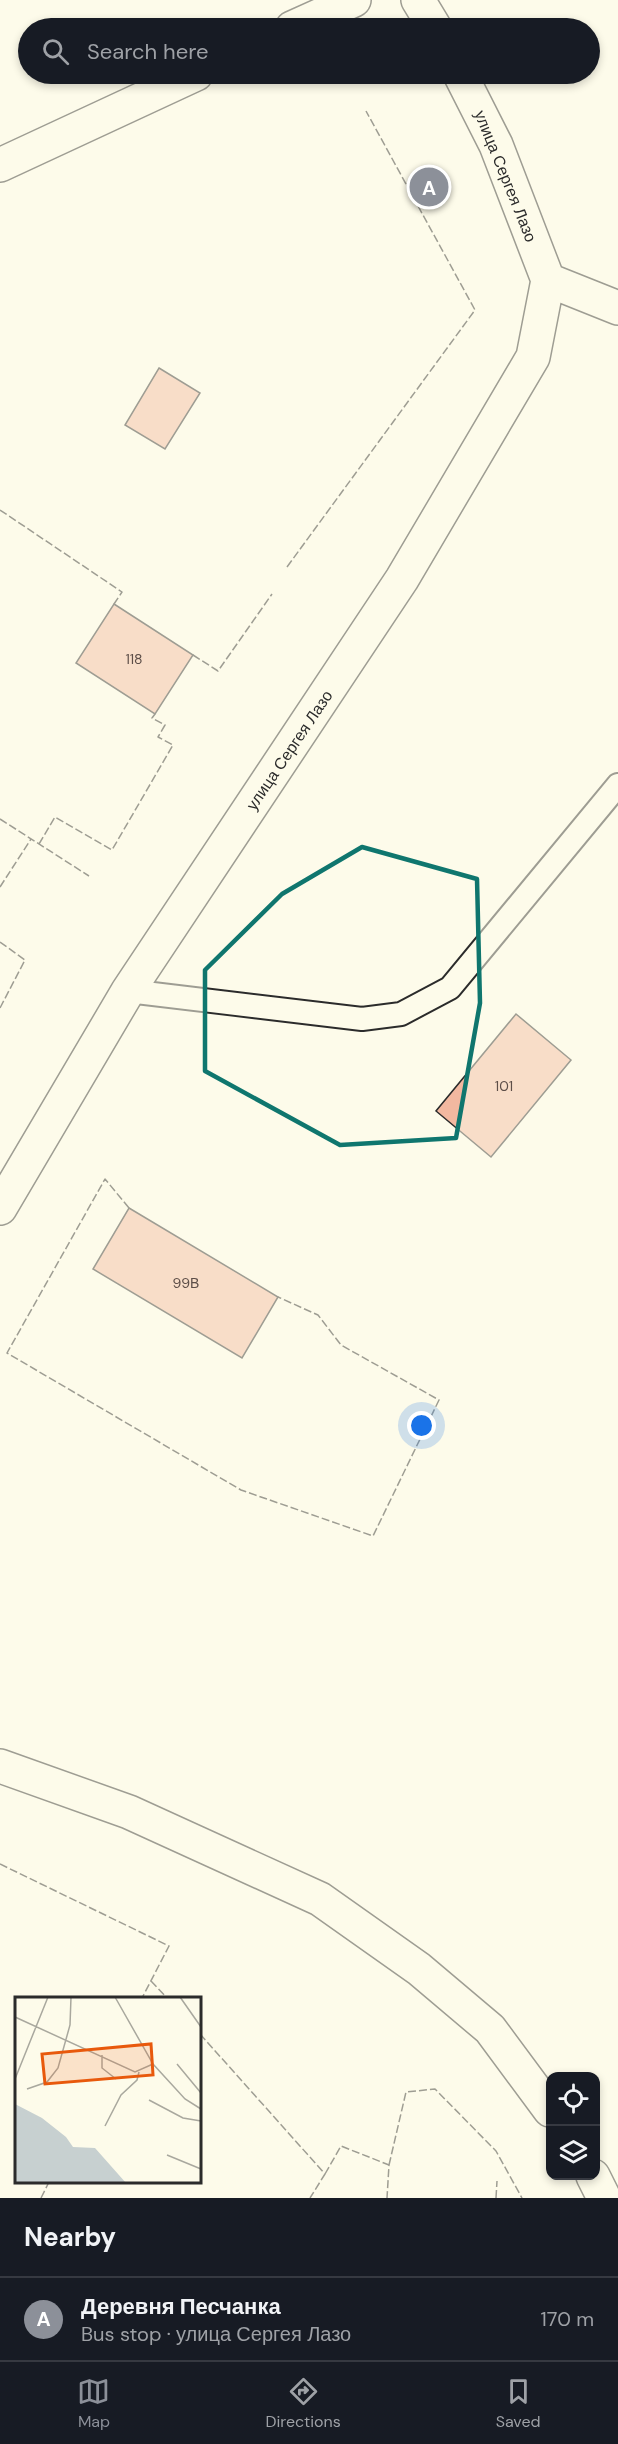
<!DOCTYPE html>
<html lang="en">
<head>
<meta charset="utf-8">
<style>
	:root { --surface:#171b24; --page:#20242c; --text:#f1f3f6; --muted:#9ea1a6; --line:#363941; --accent:#8c9099 }
	body { margin:0; font-family:"DM Sans",sans-serif; background:var(--page); color:var(--text) }
	.controls { position:absolute; right:18px; bottom:18px; display:grid; overflow:hidden; border-radius:12px; box-shadow:0 3px 9px #0003 }
	.controls button { width:54px; height:54px; display:grid; place-items:center; padding:0; border:0; border-bottom:2px solid var(--line); background:var(--surface); color:var(--text); font:30px sans-serif }
	.you { position:absolute; left:422px; top:1426px; width:21px; height:21px; margin:-15px; border:4px solid #fff; border-radius:50%; background:#1a73e8; box-shadow:0 0 0 9px #1a73e833 }
	.badge { display:grid; place-items:center; width:39px; height:39px; border-radius:50%; background:var(--accent); color:#fff; font-size:20px; font-weight:700 }
	.pin { position:absolute; translate:-50% -50%; border:3px solid #fff; box-shadow:0 2px 6px #0006 }
	.list { margin:0; padding:0; list-style:none }
	h2 { display:flex; justify-content:space-between; align-items:center; height:78px; margin:0; padding:0 24px; font-size:26px }
	h2 small { font-size:20px; font-weight:400; color:var(--muted) }
	.list li { display:grid; grid-template-columns:39px 1fr auto; gap:18px; align-items:center; box-sizing:border-box; height:84px; padding:0 24px; border-top:2px solid var(--line) }
	.list b { display:block; font-size:22px; white-space:nowrap }
	.list p { margin:0; font-size:20px; white-space:nowrap; color:var(--muted) }
	.list em { font-size:20px; font-style:normal; color:var(--muted) }
	.icon { flex:none; width:33px; height:33px; fill:none; stroke:currentColor; stroke-width:2; stroke-linecap:round; stroke-linejoin:round }
	.map { position:relative; flex:none; width:618px; height:2198px; overflow:hidden }
	.search { position:absolute; background:var(--surface); box-shadow:0 3px 9px #0003; left:18px; right:18px; top:18px; height:66px; display:flex; align-items:center; gap:15px; box-sizing:border-box; padding:0 21px; border-radius:33px; color:var(--muted); font-size:22px }
	.sheet { height:162px; background:var(--surface) }
	nav { display:flex; justify-content:space-around; align-items:center; box-sizing:border-box; height:84px; border-top:2px solid var(--line); background:var(--surface); font-size:16px; color:var(--muted) }
	nav a { display:grid; justify-items:center; gap:3px }
	nav .on { color:var(--accent) }
	.map>svg:first-child { display:block }
	.building { fill:#f2b8a0; stroke:#2b2b2b; stroke-width:1.5 }
	.lines { fill:none; stroke-linecap:round; stroke-linejoin:round }
	.lane-casing { stroke:#2b2b2b; stroke-width:26 }
	.street-casing { stroke:#2b2b2b; stroke-width:36 }
	.lane { stroke:#fdfbea; stroke-width:22 }
	.street { stroke:#fdfbea; stroke-width:33 }
	.fence { stroke:#2b2b2b; stroke-width:1.5; stroke-dasharray:8 3; stroke-linecap:butt }
	.marked { fill:none; stroke:#0f766e; stroke-width:4.5; stroke-linejoin:round }
	.labels { text-anchor:middle; stroke-width:4.5; stroke-linejoin:round; paint-order:stroke }
	.number-label { font-size:14px; fill:#5d4e48 }
	.street-label { font-size:16px; fill:#2b2b2b; stroke:#fdfbea }
	.inset-road { fill:none; stroke:#a9a89e; stroke-width:1.5 }
	.view { fill:#e8590c; fill-opacity:0.15; stroke:#e8590c; stroke-width:3 }
	.inset-edge { fill:none; stroke:#2b2b2b; stroke-width:3 }
</style>
</head>
<body>
<div class="map">
<svg width="618" height="2198" viewBox="0 0 618 2198">
	<rect width="100%" height="100%" fill="#fdfbea"/>
	<!-- building -->
	<path class="building" d="M159 368 200 393 165 449 125 425Z
		M114 604 193 655 155 714 76 663Z
		M516 1014 571 1060 491 1157 436 1111Z
		M129 1208 278 1297 242 1358 93 1269Z"/>
	<g class="lines">
		<!-- lane casing -->
		<g class="lane-casing">
			<path id="lane" d="M128 991 362 1019 401 1014 450 988 618 785"/>
		</g>
		<!-- street casing -->
		<g class="street-casing">
			<path id="street" d="M418 0 435 28
				M292 28 354 0
				M0 165 196 74
				M548 280 618 308
				M0 1208 128 991 402 579 533 357 548 280 496 145 460 74
				M0 1766 129 1812 320 1899 419 1969 490 2029 550 2110
				M593 2176 604 2198"/>
		</g>
		<!-- lane -->
		<use href="#lane" class="lane"/>
		<!-- street -->
		<use href="#street" class="street"/>
		<!-- fence -->
		<path class="fence" d="M0 510 122 592 114 604
			M287 567 475 310 366 111
			M193 655 218 671 272 594
			M0 819 89 876
			M39 844 55 817 112 850 173 745 158 737 165 725 152 718 155 714
			M0 887 31 839
			M0 942 25 960 0 1008
			M129 1208 105 1179 7 1353 241 1490 373 1536 439 1400 341 1345 318 1315 278 1297
			M0 1864 169 1946 142 1998
			M151 1981 167 1998
			M200 2034 325 2174 310 2198
			M389 2165 406 2092 435 2089 496 2151 522 2198
			M325 2174 341 2146 389 2165 387 2198
			M41 2198 49 2182
			M496 2198 497 2181"/>
	</g>
	<!-- marked area -->
	<path d="M0 0H618V2198H0ZM362 847 477 879 480 1003 456 1138 340 1145 205 1071V970L282 894Z" fill="#fdfbea" fill-opacity=".55" fill-rule="evenodd"/>
	<path class="marked" d="M362 847 477 879 480 1003 456 1138 340 1145 205 1071V970L282 894Z"/>
	<g class="labels">
		<!-- number labels -->
		<g class="number-label">
			<text x="134" y="664">118</text>
			<text x="504" y="1091">101</text>
			<text x="186" y="1288">99В</text>
		</g>
		<!-- street labels -->
		<g class="street-label">
			<text transform="translate(506 176) rotate(68)" y="6">улица Сергея Лазо</text>
			<text transform="translate(289 750) rotate(-56)" y="6">улица Сергея Лазо</text>
		</g>
	</g>
	<!-- overview -->
	<g transform="translate(15 1997)">
		<rect width="186" height="186" fill="#fdfbea"/>
		<path d="M0 107 27 121 51 140 58 150 80 151 111 186H0Z" fill="#c7d0d0"/>
		<path class="inset-road" d="M100 0 138 67 170 102 186 112M165 0 186 30M0 20 120 75 138 67M87 58V71L101 82M162 67 186 96M0 82 33 0M12 92 32 85 43 71 55 28 56 0M134 103 168 121 186 124M90 129 106 98 122 83 124 75M152 158 186 172"/>
		<path class="view" d="M136 47 138 78 30 87 27 57Z"/>
		<rect width="186" height="186" class="inset-edge"/>
	</g>
</svg>
<div class="controls">
<button><svg class="icon" aria-label="locate" viewBox="0 0 24 24"><circle cx="12" cy="12" r="6"/><path d="M12 2v4M12 18v4M2 12h4M18 12h4"/></svg></button>
<button><svg class="icon" aria-label="layers" viewBox="0 0 24 24"><path d="M12 4l9 5-9 5-9-5zM3 14l9 5 9-5"/></svg></button>
</div>
<div class="you"></div>
<div class="pin badge" style="left:429px;top:187px">A</div>
<div class="search"><svg class="icon" aria-label="search" viewBox="0 0 24 24"><circle cx="10" cy="10" r="6"/><path d="M15 15l6 6"/></svg>Search here</div>
</div>
<section class="sheet">
<h2>Nearby<small></small></h2>
<ul class="list">
<li><span class="badge">A</span><div><b>Деревня Песчанка</b><p>Bus stop · улица Сергея Лазо</p></div><em>170 m</em></li>
</ul>
</section>
<nav>
<a class="on"><svg class="icon" aria-label="map" viewBox="0 0 24 24"><path d="M3 6l6-2 6 2 6-2v14l-6 2-6-2-6 2zM9 4v14M15 6v14"/></svg>Map</a>
<a><svg class="icon" aria-label="directions" viewBox="0 0 24 24"><path d="M12 3l9 9-9 9-9-9zM9 14v-3h6M13 9l2 2-2 2"/></svg>Directions</a>
<a><svg class="icon" aria-label="saved" viewBox="0 0 24 24"><path d="M7 4h10v16l-5-4-5 4z"/></svg>Saved</a>
</nav>
</body>
</html>
